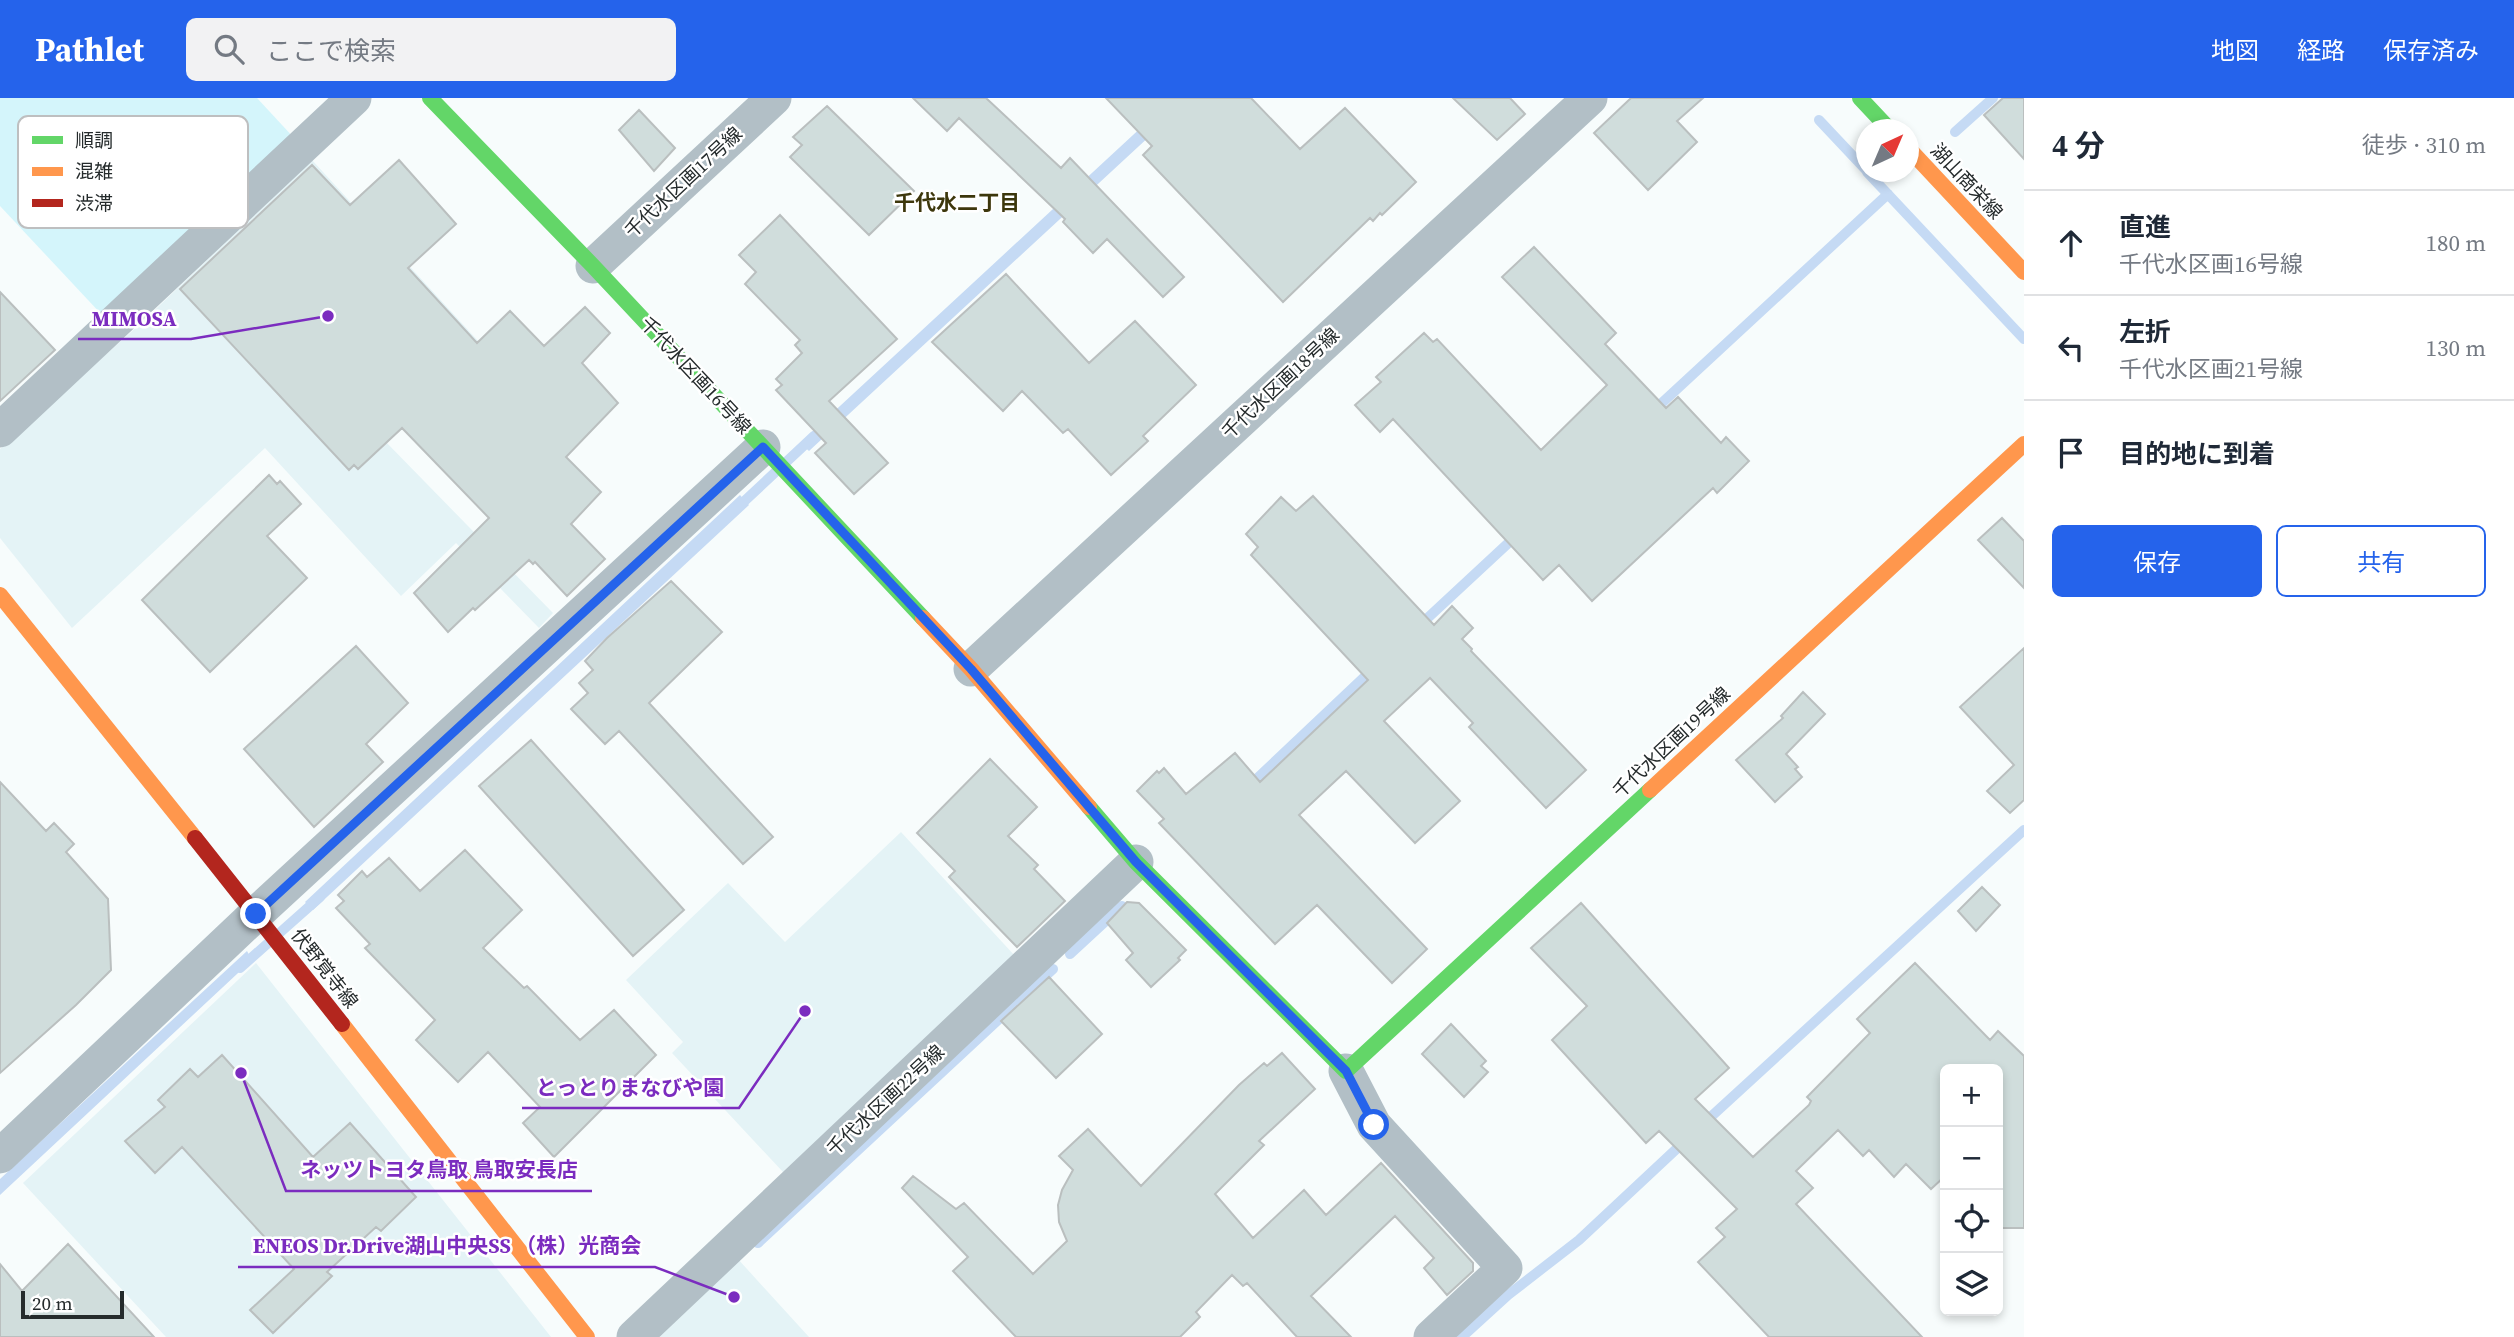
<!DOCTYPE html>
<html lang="ja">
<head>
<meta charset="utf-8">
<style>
	:root { --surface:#fff; --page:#f2f2f3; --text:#1f2937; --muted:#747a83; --line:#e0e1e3; --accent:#2563eb }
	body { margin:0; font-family:"Source Serif 4","Noto Sans JP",serif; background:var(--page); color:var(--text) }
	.controls { position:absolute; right:21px; bottom:21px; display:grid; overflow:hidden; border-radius:10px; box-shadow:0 4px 10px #0003 }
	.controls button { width:63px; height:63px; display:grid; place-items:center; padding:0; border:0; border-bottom:2px solid var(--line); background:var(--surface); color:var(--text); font:35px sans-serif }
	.compass { position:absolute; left:1856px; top:21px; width:63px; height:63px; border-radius:50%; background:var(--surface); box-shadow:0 4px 10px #0003; rotate:44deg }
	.scale { position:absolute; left:21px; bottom:18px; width:103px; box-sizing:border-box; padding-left:7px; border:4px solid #252b2c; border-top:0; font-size:19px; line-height:24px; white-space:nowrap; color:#252b2c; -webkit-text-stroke:5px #fff; paint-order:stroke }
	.stop { position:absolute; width:21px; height:21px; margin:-16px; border:5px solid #2563eb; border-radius:50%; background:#fff }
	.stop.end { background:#2563eb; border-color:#fff; box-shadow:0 2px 7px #0008 }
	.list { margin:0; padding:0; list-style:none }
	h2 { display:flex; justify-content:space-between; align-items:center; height:91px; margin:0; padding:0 28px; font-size:30px }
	h2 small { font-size:23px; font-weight:400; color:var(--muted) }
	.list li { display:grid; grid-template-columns:46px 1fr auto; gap:21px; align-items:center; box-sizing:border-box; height:105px; padding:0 28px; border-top:2px solid var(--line) }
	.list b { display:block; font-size:26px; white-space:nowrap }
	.list p { margin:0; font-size:23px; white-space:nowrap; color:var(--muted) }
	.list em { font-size:23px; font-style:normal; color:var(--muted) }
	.actions { display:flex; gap:14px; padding:21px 28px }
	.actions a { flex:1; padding:16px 0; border:2px solid var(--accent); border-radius:10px; text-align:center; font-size:24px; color:var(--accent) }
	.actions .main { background:var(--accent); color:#fff }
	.icon { flex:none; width:38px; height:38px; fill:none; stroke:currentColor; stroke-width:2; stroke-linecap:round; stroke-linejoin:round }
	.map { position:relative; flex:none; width:2024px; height:1239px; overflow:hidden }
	header { display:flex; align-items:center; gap:42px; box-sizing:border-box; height:98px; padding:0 35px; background:var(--accent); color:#fff }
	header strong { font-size:33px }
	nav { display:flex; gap:38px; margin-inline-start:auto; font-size:24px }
	.search { width:490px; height:63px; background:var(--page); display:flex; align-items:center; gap:18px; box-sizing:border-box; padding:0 24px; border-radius:10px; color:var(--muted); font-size:26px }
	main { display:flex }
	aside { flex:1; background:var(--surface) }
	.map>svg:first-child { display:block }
	.built { fill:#e4f3f6 }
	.green { fill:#d4f5fb }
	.water { fill:#c5daf4 }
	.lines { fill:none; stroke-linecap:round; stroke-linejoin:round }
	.stream { stroke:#c5daf4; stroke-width:10 }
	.building { fill:#d0dddc; stroke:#babfbf; stroke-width:2 }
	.street { stroke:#b2bfc6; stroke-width:35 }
	.fast { stroke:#63d668; stroke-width:16 }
	.slow { stroke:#ff974d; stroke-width:16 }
	.jam { stroke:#b3261e; stroke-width:16 }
	.route { stroke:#2563eb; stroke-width:9 }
	.labels { text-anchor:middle; stroke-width:5; stroke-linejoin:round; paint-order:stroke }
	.street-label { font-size:19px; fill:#252b2c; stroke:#fff }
	.neighbourhood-label { font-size:21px; font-weight:bold; fill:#3d370c; stroke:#fff }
	.key { fill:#fff; stroke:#bebfc0; stroke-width:2 }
	.key-label { font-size:19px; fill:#252b2c }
	.leader { fill:none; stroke:#7b2cbf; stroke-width:2.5 }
	.callout-dot { fill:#7b2cbf; stroke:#fff; stroke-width:2.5 }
	.callout-label { font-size:21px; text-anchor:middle; font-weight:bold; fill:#7b2cbf; stroke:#fff; stroke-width:5; stroke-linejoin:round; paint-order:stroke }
</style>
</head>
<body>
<header>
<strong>Pathlet</strong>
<div class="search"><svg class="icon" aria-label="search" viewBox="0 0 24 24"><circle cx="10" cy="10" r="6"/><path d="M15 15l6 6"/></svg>ここで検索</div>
<nav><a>地図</a><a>経路</a><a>保存済み</a></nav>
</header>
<main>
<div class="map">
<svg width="2024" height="1239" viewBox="0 0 2024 1239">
	<rect width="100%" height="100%" fill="#f7fcfc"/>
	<!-- built -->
	<path class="built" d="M312 62 480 245 383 341 553 515 539 530 456 445 401 498 265 350 72 530 0 440V351L140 226Z
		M901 734 1015 858 783 1074 672 955 683 944 626 882 728 785 785 844Z
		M256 865 551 1239H166L23 1085Z
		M737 1160 809 1239H652Z"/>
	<!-- green -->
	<path class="green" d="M0 0H257L295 41 103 218 0 108Z"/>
	<!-- water -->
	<path class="water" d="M1173 0H1191L809 353 800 345Z
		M740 397 749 407 313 812 305 804Z
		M247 853 252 862 0 1097V1081Z"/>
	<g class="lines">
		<!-- stream -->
		<path class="stream" d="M1819 22 1867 73
			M1955 34 1993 0
			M1867 74 2024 241
			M1651 315 1888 96
			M736 411 814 338
			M1419 528 1517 437
			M1248 689 1374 570
			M1070 856 1122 808
			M240 870 320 799
			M1703 1026 2024 732
			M758 1145 1053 871
			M1462 1239 1508 1197 1579 1142 1686 1042"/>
	</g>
	<!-- building -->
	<path class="building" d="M913 0H986L1061 70 1070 60 1184 179 1163 199 1107 141 1093 155 1063 124 1065 121 959 20 947 33Z
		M1106 0H1251L1300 51 1345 10 1416 84 1382 117 1380 115 1373 123 1370 120 1283 204 1143 57 1152 48Z
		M1453 0H1510L1525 16 1497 42Z
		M1631 0H1703L1677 23 1697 44 1648 92 1594 35Z
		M2003 0H2024V61L1984 17Z
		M827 8 914 93 869 137 790 59 802 47 793 39Z
		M639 12 675 50 654 73 619 32Z
		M399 62 456 126 408 170 477 245 510 213 544 248 585 209 610 235 582 265 618 305 566 359 601 394 571 426 605 461 567 498 535 464 533 466 529 462 475 512 473 510 448 534 414 495 489 420 402 330 358 371 354 367 349 372 180 191 312 67 350 107Z
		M780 117 897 241 829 303 888 365 854 396 815 355 826 345 776 292 782 287 776 281 802 255 795 247 800 242 745 186 756 174 739 157Z
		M1534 149 1616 235 1605 246 1666 310 1678 299 1721 345 1726 339 1749 363 1717 395 1713 390 1592 503 1559 467 1543 482 1393 321 1380 334 1355 307 1381 284 1376 279 1424 235 1433 244 1437 241 1541 352 1607 287 1502 179Z
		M1006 176 1089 265 1135 223 1196 287 1143 338 1148 343 1111 377 1068 331 1063 335 1022 293 1003 313 932 244Z
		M0 194 55 252 0 303Z
		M269 377 277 386 280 383 301 406 267 438 307 480 210 574 142 502Z
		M1313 398 1434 527 1452 508 1473 530 1462 541 1472 551 1471 553 1586 672 1546 710 1469 629 1473 625 1430 580 1384 623 1460 703 1415 745 1346 673 1299 717 1427 851 1392 885 1317 807 1275 846 1159 725 1164 721 1137 693 1157 673 1159 675 1164 670 1186 696 1235 655 1260 684 1368 582 1251 457 1258 449 1246 436 1281 399 1296 413Z
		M2002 420 2024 443V490L1978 442Z
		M671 483 722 534 649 605 773 739 743 766 619 633 605 646 571 611 588 595 579 585 593 572 585 563 607 540Z
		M356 548 408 605 366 646 383 664 314 729 244 651Z
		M2024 550V702L2010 715 1987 693 2014 667 1960 609Z
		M1803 594 1825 616 1786 656 1798 669 1795 671 1802 679 1775 704 1736 662 1783 620 1781 618Z
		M531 642 684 812 633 858 479 688Z
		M990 661 1037 709 1008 738 1038 767 1034 771 1065 803 1017 849 949 779 955 773 917 735Z
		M0 684 46 733 54 725 74 746 66 754 108 801 111 872 76 907 0 975Z
		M465 752 522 812 483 850 524 890 527 888 580 942 614 912 656 957 554 1059 523 1025 540 1009 488 954 458 984 416 942 435 922 365 850 370 846 336 810 344 803 338 797 362 773 367 779 389 760 420 793Z
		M1982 789 2000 807 1976 833 1958 813Z
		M1127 804 1139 805 1186 852 1178 860 1180 862 1151 889 1126 862 1133 855 1107 825Z
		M1581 805 1729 970 1695 1001 1753 1059 1809 1007 1811 1003 1807 999 1870 935 1857 921 1915 865 1990 942 1998 933 2024 958V1130H1998L2001 1069 1998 1067V971H1945V1078L1931 1091 1906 1066 1894 1079 1869 1052 1863 1058 1838 1032 1796 1073 1813 1090 1796 1106 1922 1239H1769L1698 1164 1725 1139 1716 1130 1737 1111 1659 1033 1646 1045 1552 942 1587 908 1531 850Z
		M1049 879 1102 936 1056 980 1001 923Z
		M1451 926 1486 963 1481 968 1488 974 1464 999 1422 956Z
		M1282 955 1315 991 1259 1043 1264 1047 1215 1096 1253 1140 1304 1092 1326 1117 1381 1065 1473 1165V1173L1447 1197 1424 1170 1434 1160 1395 1118 1311 1198 1351 1239H1297L1247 1185 1243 1188 1232 1177 1196 1214 1200 1219 1180 1239H1016L953 1173 968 1159 902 1090 913 1078 956 1111 964 1105 1033 1176 1067 1143 1059 1124 1058 1107 1062 1092 1073 1072 1059 1058 1088 1031 1141 1088 1239 987 1264 965 1267 968Z
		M222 957 313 1059 350 1025 416 1099 381 1133 376 1129 327 1174 332 1178 273 1235 250 1212 294 1171 182 1049 155 1075 125 1043 165 1009 158 1002 190 971 198 979Z
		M68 1146 154 1239H0V1166L22 1193Z"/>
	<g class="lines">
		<!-- street -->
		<path class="street" d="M593 168 774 0
			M0 332 354 0
			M971 571 1590 0
			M1346 973 1374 1027 1505 1170 1431 1239
			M0 1058 256 816 763 349
			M634 1239 1136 764"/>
		<!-- fast -->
		<path class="fast" d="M430 0 593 168 923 520
			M1860 0 1890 32
			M1089 709 1136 764 1346 973 1650 692"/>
		<!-- slow -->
		<path class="slow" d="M1909 51 2024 174
			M0 497 195 740
			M923 520 971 571 1089 709
			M1650 692 2024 346
			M342 926 587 1239"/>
		<!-- jam -->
		<path class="jam" d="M195 740 342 926"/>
	</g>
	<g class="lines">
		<!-- route -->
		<path class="route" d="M256 816 763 349 971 571 1136 764 1346 973 1374 1027"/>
	</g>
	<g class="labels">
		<!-- street labels -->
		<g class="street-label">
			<text transform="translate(1967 83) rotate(47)" y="7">湖山商栄線</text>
			<text transform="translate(683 84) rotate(-43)" y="7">千代水区画17号線</text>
			<text transform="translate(696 277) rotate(47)" y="7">千代水区画16号線</text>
			<text transform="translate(1280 285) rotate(-43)" y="7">千代水区画18号線</text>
			<text transform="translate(1671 644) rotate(-43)" y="7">千代水区画19号線</text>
			<text transform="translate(325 870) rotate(52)" y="7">伏野覚寺線</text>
			<text transform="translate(885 1002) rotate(-43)" y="7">千代水区画22号線</text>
		</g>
		<!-- neighbourhood labels -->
		<g class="neighbourhood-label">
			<text x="957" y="112">千代水二丁目</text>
		</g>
	</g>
	<!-- legend -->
	<rect x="18" y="18" width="230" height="112" rx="10" class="key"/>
	<rect x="32" y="38" width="31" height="8" fill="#63d668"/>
	<rect x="32" y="69" width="31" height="9" fill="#ff974d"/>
	<rect x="32" y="101" width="31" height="8" fill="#b3261e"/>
	<g class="key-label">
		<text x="75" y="49">順調</text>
		<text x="75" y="80">混雑</text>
		<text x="75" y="112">渋滞</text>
	</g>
	<!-- callouts -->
	<path class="leader" d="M328 218L191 241H78M805 913L739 1010H522M241 975L286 1093H592M734 1199L655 1169H238"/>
	<g class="callout-dot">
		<circle cx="328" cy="218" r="7"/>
		<circle cx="805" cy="913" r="7"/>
		<circle cx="241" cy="975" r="7"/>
		<circle cx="734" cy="1199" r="7"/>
	</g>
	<g class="callout-label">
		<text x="134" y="228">MIMOSA</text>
		<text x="630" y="997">とっとりまなびや園</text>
		<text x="439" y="1079">ネッツトヨタ鳥取 鳥取安長店</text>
		<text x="447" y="1155">ENEOS Dr.Drive湖山中央SS （株）光商会</text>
	</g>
</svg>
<div class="controls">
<button>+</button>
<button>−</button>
<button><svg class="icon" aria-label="locate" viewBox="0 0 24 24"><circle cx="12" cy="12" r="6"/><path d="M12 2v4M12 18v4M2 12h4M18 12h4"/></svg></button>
<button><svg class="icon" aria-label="layers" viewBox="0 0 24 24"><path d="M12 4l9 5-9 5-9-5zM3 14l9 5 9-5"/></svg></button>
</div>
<svg class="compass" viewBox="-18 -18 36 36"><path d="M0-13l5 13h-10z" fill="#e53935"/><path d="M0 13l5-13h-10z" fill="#747a83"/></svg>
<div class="scale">20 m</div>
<div class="stop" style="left:1374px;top:1027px"></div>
<div class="stop end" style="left:256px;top:816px"></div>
</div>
<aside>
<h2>4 分<small>徒歩 · 310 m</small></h2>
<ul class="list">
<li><svg class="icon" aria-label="ahead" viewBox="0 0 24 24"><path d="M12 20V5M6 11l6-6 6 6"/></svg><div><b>直進</b><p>千代水区画16号線</p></div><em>180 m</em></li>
<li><svg class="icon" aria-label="left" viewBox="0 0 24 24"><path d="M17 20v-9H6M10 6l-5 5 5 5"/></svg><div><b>左折</b><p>千代水区画21号線</p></div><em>130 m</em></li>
<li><svg class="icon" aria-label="arrive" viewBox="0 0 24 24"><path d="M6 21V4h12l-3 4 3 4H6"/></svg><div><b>目的地に到着</b></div></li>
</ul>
<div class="actions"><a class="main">保存</a><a>共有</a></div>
</aside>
</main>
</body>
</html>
